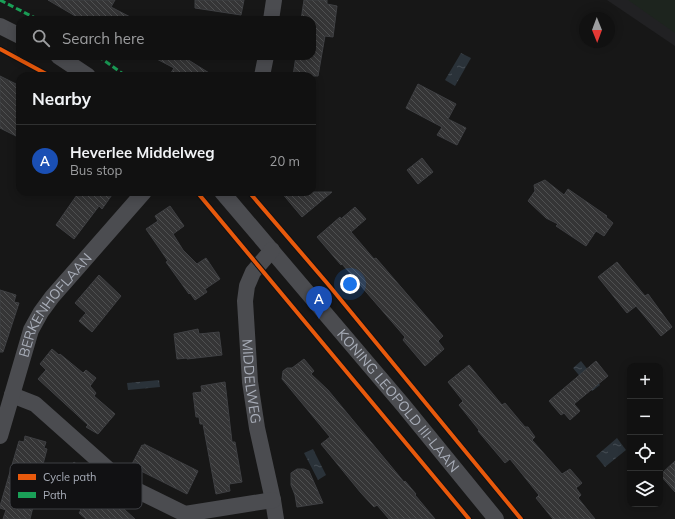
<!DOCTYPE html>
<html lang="en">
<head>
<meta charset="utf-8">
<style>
	:root { --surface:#111; --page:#1a1a1a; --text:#f1f3f6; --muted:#9c9d9f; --line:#303131; --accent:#d93025 }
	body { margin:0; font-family:Mulish,sans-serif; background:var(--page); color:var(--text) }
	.controls { position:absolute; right:12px; bottom:12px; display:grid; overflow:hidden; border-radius:8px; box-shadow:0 2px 10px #0003 }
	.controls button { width:36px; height:36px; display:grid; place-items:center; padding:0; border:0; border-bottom:1px solid var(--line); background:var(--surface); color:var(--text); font:20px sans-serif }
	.compass { position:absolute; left:579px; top:12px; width:36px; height:36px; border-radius:50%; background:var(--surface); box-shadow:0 2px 10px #0003; rotate:179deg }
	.you { position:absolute; left:350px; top:284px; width:14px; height:14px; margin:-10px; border:3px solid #fff; border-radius:50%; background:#1a73e8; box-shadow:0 0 0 6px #1a73e833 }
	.badge { display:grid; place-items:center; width:26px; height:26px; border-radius:50%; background:var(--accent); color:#fff; font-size:13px; font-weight:700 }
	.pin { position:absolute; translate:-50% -33px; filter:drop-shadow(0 1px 2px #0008) }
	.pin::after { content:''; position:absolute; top:21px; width:14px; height:12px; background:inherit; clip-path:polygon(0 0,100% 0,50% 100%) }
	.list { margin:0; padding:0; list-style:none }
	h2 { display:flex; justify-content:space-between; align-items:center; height:52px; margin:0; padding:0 16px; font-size:17px }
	h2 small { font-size:13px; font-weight:400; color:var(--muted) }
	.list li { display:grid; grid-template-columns:26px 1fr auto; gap:12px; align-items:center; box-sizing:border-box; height:72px; padding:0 16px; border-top:1px solid var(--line) }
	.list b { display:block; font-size:15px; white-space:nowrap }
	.list p { margin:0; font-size:13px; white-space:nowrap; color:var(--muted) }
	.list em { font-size:13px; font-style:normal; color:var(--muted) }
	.icon { flex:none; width:22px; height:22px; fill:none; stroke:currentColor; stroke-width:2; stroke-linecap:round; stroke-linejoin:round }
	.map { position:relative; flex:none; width:675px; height:519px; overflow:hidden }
	.search { position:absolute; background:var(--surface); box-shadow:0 2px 10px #0003; left:16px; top:16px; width:300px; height:44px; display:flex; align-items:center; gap:10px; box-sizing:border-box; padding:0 14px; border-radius:12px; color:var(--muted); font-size:15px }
	.panel { position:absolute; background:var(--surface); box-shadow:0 2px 10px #0003; left:16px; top:72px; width:300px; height:124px; border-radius:12px }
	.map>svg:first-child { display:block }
	.built { fill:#212123 }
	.grass { fill:#1d241e }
	.water { fill:url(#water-ripples) }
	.building { fill:url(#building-back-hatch); stroke:#3f4043 }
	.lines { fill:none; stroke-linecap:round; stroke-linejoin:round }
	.minor { stroke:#4b4c50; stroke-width:16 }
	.quiet { stroke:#1a9f57; stroke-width:3; stroke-dasharray:6 3; stroke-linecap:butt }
	.cycleway-casing { stroke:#111113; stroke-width:6 }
	.cycleway { stroke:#e8590c; stroke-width:4 }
	.labels { text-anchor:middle; stroke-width:3.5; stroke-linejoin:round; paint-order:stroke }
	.street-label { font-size:14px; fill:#a8adb8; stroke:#111113 }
	.key { fill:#111113; stroke:#3e4045; stroke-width:1 }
	.key-label { font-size:11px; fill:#a8adb8 }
</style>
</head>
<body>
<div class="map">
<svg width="675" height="519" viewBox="0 0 675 519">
	<defs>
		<pattern id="water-ripples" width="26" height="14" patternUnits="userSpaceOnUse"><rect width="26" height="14" fill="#2a3239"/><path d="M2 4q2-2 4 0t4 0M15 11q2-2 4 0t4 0" fill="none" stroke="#464d54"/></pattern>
		<pattern id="building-back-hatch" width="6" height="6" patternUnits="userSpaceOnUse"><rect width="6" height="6" fill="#353536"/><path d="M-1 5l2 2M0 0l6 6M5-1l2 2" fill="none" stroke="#4f5051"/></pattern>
	</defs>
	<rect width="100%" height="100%" fill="#171717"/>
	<!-- built -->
	<path class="built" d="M607 0H675V46Z"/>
	<!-- grass -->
	<path class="grass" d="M628 0H675V33Z"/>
	<!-- water -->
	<path class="water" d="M461 53 471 58 455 86 445 80Z
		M581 361 600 385 592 391 573 368Z
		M159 380 160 387 128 390 127 383Z
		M617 438 626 450 605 467 596 456Z
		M313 449 326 475 318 480 304 453Z"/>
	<!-- building -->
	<path class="building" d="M48 0H115L111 7 136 20H82Z
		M195 0H244L241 15 195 8Z
		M304 0H327V4L337 6 333 37 325 36 318 76H293L296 56H312V20H301Z
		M151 56H182L214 76H169L174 68Z
		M0 76 20 86V138L0 128Z
		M418 84 456 104 448 119 466 128 457 145 437 135 442 127 406 108Z
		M422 158 433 172 418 184 407 170Z
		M545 180 564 195 568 189 607 216 606 217 613 223 604 236 596 231 586 246 556 226 558 224 546 218 528 201 535 191 534 185Z
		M79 192H114L102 209 99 206 74 239 56 225Z
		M281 192H332L302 217Z
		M170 206 184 226 173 234 183 250 197 264 206 258 220 279 205 289 207 292 195 300 190 293 189 294 166 262 168 261 146 229 158 221 155 216Z
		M355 207 366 219 351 232 374 259 376 258 443 336 438 341 444 349 425 366 403 340 405 337 342 264 341 265 317 237 340 217 341 219Z
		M617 262 645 296 648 294 672 327 661 336 636 306 627 313 598 277Z
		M99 275 121 296 92 332 79 321 86 313 75 303Z
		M0 290 16 295 14 302 19 303 3 352H0Z
		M198 329 199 334 219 332 222 355 187 359V358L177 359 174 334Z
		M52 349 59 355 60 354 83 373 86 370 96 378 90 386 96 393 94 396 115 414 98 434 86 427 88 425 38 379 46 370 40 364Z
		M304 359 314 371 311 374 328 390 404 482 405 481 416 494 415 495 435 519H389L377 505 374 507 361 493 321 444 330 437 282 379 283 371 287 368H292Z
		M596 361 608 376 574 404 580 411 570 420 564 413 561 415 549 401Z
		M469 365 502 405 505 403 525 427H528L535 437 532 440 562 474 570 469 582 483 576 488 581 495 578 498 595 519H553L536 498 539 495 510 459 505 463 478 431 479 430 459 405 463 401 448 382Z
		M225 382 232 442H235L242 482 229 484 230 491 216 494 203 424H200L199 417H196L193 393 202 392 201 386Z
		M25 436 46 442 44 448 47 449 42 468 63 476 74 462 97 481 95 483 135 519H86L79 513 81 510 49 481 45 493 37 491 30 519H3L6 510 0 508V506L19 441 24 442Z
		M144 444 198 471 187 494 131 466 142 445 144 446Z
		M675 461V492L660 475Z
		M297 469H304L309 471 323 503 297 507 295 495 291 485V473Z"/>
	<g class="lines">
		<!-- minor -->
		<g class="minor">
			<path d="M271 20 274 0"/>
			<path d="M0 26 20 36"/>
			<path d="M58 56 88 76"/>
			<path d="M262 76 266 56"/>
			<path id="s1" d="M222 192 403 405 496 519"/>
			<path id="s2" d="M272 250 253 272 247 286 245 301 250 382 257 428 273 500 276 519"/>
			<path d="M12 395 35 404 126 485 185 514 273 500"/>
			<path id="s3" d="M0 436 31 330 41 312 52 297 144 192"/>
		</g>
		<!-- quiet -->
		<path class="quiet" d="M0 0 39 20
			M98 56 126 76"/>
		<!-- cycleway casing -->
		<g class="cycleway-casing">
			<path id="cycleway" d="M0 49 50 76
				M197 192 469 519
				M249 192 327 283 521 519"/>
		</g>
		<!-- cycleway -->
		<use href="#cycleway" class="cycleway"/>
	</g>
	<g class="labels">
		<!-- street labels -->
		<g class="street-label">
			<text dy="5" stroke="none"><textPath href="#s3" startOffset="144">BERKENHOFLAAN</textPath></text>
			<text dy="5" stroke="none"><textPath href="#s2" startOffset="140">MIDDELWEG</textPath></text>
			<text dy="5" stroke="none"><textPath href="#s1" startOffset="273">KONING LEOPOLD III-LAAN</textPath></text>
		</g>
	</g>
	<!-- legend -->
	<rect x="10" y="463" width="132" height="46" rx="6" class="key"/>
	<rect x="18" y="474" width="18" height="6" fill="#e8590c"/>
	<rect x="18" y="492" width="18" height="6" fill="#1a9f57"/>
	<g class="key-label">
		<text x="43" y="481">Cycle path</text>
		<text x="43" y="499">Path</text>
	</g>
</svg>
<div class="controls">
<button>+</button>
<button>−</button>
<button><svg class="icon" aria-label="locate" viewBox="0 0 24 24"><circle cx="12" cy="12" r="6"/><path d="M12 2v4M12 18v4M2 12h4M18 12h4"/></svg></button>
<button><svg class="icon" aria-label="layers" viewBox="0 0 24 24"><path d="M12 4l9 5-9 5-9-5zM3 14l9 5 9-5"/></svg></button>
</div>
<svg class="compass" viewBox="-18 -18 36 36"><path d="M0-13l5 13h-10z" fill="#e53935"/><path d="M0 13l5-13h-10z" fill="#9c9d9f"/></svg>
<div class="you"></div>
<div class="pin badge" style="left:319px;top:319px;background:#1a4fb4">A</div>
<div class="search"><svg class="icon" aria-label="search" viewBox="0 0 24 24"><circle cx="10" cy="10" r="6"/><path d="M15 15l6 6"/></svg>Search here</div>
<section class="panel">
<h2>Nearby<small></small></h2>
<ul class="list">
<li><span class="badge" style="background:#1a4fb4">A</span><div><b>Heverlee Middelweg</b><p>Bus stop</p></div><em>20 m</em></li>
</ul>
</section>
</div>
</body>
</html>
